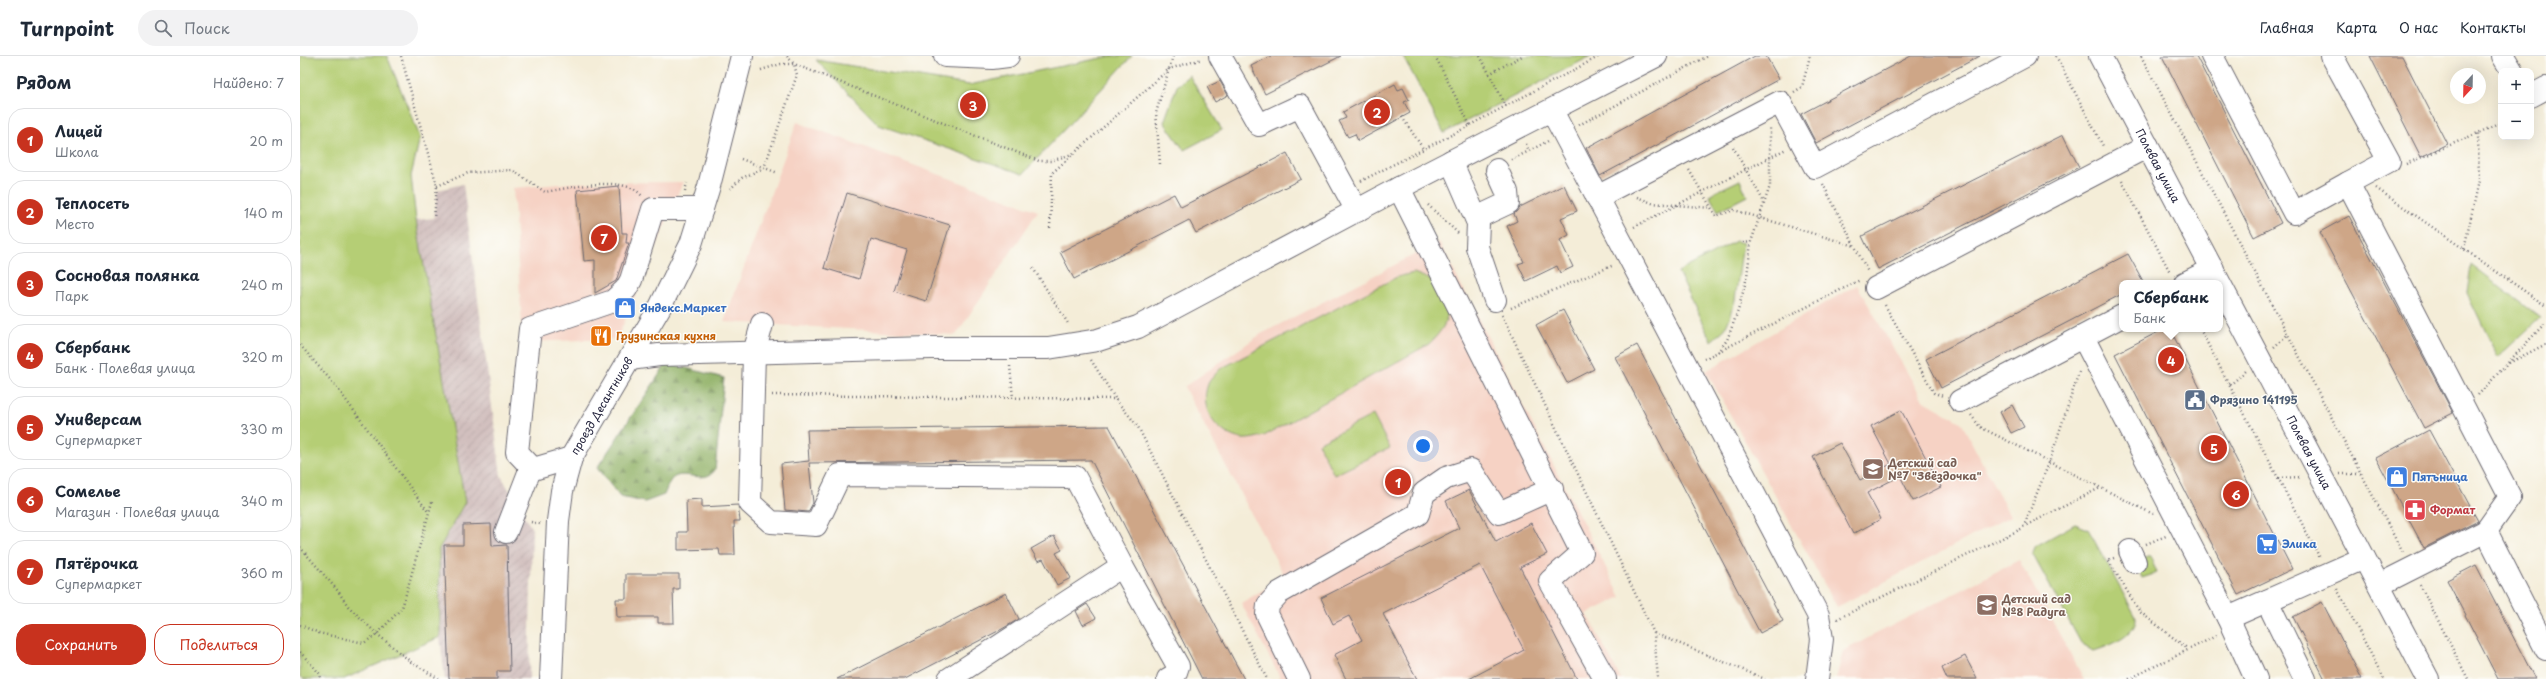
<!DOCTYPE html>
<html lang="ru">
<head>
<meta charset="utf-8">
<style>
	:root { --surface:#fff; --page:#f2f2f3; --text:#1f2937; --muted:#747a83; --line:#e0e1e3; --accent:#c8321e }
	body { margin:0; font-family:"Playpen Sans",sans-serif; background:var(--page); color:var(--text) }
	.controls { position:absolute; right:12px; top:12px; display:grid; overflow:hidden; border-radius:8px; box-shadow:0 4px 16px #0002 }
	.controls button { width:36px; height:36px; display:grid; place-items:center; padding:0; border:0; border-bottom:1px solid var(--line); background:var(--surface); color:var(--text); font:20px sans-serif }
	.compass { position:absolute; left:2150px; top:12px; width:36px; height:36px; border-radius:50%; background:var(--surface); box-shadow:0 4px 16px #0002; rotate:202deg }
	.you { position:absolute; left:1123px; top:390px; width:14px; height:14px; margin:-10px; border:3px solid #fff; border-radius:50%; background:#1a73e8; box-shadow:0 0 0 6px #1a73e833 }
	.badge { display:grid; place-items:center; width:26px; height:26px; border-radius:50%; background:var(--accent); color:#fff; font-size:13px; font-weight:700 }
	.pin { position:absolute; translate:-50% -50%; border:2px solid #fff; box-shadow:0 1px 4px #0006 }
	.popup { position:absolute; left:1819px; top:224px; width:104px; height:52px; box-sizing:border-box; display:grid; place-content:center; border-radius:8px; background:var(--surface); filter:drop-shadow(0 1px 3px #0005); font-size:13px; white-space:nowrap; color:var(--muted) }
	.popup b { font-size:15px; color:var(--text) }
	.popup::after { content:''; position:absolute; left:50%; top:100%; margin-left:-8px; border:8px solid transparent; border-top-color:var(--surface) }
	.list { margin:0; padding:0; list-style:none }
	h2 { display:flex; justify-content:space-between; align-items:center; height:52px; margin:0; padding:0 16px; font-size:17px }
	h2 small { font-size:13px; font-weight:400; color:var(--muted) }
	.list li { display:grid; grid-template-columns:26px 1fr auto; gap:12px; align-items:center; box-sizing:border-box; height:64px; margin:0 8px 8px; padding:0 8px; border:1px solid var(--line); border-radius:16px }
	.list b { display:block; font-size:15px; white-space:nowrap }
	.list p { margin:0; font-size:13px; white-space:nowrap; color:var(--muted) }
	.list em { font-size:13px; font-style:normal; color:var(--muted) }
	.actions { display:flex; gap:8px; padding:12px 16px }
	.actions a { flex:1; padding:9px 0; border:1px solid var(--accent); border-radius:16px; text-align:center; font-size:14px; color:var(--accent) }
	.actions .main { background:var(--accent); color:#fff }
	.icon { flex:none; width:22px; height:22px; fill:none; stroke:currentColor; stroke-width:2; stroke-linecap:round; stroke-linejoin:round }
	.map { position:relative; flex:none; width:2246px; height:623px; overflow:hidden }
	header { display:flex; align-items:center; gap:24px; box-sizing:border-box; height:56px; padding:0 20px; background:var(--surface); border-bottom:1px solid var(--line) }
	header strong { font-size:19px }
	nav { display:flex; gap:22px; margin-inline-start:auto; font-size:14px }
	.search { width:280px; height:36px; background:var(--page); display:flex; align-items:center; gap:10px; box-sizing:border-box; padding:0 14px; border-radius:22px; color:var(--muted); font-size:15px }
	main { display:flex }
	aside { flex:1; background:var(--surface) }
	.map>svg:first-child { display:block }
	.built { fill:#f6d2c4 }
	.industrial { fill:url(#industrial-furrows) }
	.green { fill:#b5ce74; stroke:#6c7858 }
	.forest { fill:url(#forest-firs); stroke:#596a50 }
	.building { fill:#cea687 }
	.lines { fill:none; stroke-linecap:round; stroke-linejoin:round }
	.minor-casing { stroke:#6c6972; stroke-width:24 }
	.path { stroke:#6c6972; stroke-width:2.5; stroke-dasharray:1 3; stroke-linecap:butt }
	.minor { stroke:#fff; stroke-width:22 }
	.labels { text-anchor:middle; stroke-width:3; stroke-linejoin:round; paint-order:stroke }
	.street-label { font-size:11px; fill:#22223b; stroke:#fdfcf7 }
	.shop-label { font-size:11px; font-weight:bold; fill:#366cbe; stroke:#fdfcf7; text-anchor:start }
	.food-label { font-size:11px; font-weight:bold; fill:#c56008; stroke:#fdfcf7; text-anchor:start }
	.service-label { font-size:11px; font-weight:bold; fill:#4e5e75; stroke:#fdfcf7; text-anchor:start }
	.education-label { font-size:11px; font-weight:bold; fill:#785e54; stroke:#fdfcf7; text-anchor:start }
	.health-label { font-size:11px; font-weight:bold; fill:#be3a42; stroke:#fdfcf7; text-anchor:start }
</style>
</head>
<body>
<header>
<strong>Turnpoint</strong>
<div class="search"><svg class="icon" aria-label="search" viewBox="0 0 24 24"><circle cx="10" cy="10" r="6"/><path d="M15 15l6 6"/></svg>Поиск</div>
<nav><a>Главная</a><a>Карта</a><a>О нас</a><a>Контакты</a></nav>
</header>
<main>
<aside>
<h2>Рядом<small>Найдено: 7</small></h2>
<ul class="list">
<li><span class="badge">1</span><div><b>Лицей</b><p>Школа</p></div><em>20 m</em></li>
<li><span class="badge">2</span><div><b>Теплосеть</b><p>Место</p></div><em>140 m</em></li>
<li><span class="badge">3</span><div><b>Сосновая полянка</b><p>Парк</p></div><em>240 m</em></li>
<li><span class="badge">4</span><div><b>Сбербанк</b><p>Банк · Полевая улица</p></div><em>320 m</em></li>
<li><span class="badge">5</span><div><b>Универсам</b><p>Супермаркет</p></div><em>330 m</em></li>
<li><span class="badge">6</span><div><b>Сомелье</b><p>Магазин · Полевая улица</p></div><em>340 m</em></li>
<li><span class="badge">7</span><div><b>Пятёрочка</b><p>Супермаркет</p></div><em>360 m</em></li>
</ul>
<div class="actions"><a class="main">Сохранить</a><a>Поделиться</a></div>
</aside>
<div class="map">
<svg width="2246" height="623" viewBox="0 0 2246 623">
	<defs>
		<pattern id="industrial-furrows" width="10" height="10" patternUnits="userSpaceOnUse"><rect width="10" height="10" fill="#d1bfbe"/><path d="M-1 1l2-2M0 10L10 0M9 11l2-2" fill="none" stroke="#b3a4a4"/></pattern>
		<pattern id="forest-firs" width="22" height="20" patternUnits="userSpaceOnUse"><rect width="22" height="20" fill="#90b166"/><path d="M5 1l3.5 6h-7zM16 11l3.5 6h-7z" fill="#759055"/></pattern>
	</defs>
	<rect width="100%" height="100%" fill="#fdfcf7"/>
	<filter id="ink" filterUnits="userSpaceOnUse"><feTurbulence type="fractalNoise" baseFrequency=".025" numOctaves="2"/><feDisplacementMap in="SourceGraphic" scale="8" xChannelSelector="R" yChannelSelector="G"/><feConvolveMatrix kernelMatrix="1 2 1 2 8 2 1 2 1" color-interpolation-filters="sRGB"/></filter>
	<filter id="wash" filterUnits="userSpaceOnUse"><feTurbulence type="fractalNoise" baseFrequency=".012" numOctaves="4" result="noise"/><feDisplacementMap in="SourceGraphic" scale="16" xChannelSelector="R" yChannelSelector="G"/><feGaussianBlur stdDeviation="0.9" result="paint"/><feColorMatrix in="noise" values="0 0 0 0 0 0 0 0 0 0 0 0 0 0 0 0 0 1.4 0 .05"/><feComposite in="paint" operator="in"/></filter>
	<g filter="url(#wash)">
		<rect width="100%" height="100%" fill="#f4edd8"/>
		<!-- built -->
		<path class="built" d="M497 66 738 155 656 279 424 266Z
			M383 126 317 283 223 286 213 132 272 127Z
			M1139 186 1321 541 1287 558 1321 623H981L941 547 985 521 884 331 961 278Z
			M1557 229 1623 344 1661 366 1710 460 1537 551 1406 315Z
			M1719 504 1784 623H1536L1543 595Z"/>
		<!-- industrial -->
		<path class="industrial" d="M163 128 201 420 232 473 229 623H145L140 581 139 493 165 446 116 164 134 162 138 134Z"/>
		<!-- green -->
		<path class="green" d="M0 0H87L120 81 111 120 116 164 165 446 139 493 140 581 44 623H4L0 620Z
			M811 0H832L723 118 579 69 516 4 669 29Z
			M1103 0H1291L1144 77Z
			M889 19 922 74 884 94 864 66 877 30Z
			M1440 124 1447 140 1418 155 1409 139Z
			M1436 185 1443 187 1435 244 1431 259 1425 273 1411 285 1378 216Z
			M2171 209 2240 262 2198 301 2167 237Z
			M1114 217 1134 225 1148 241C1149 264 1145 272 1129 288L964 380C957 381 949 384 942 383 918 379 898 354 908 328 910 323 916 318 920 313L1097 221Z
			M1073 359 1090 392 1034 419 1018 387Z
			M1775 468 1788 473 1836 561C1837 580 1809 590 1794 595L1781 587 1732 497 1734 491Z
			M1850 500 1857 517 1842 522 1835 506Z"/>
		<!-- forest -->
		<path class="forest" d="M367 307 424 322 415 414C404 430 382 411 371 424 368 428 366 435 364 439L345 446 320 441 297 412Z"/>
		<g id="blocks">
			<!-- building -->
			<path class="building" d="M971 0H1041L965 38 951 10Z
				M1455 0H1466L1479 23 1300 120 1286 92Z
				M1611 0H1680L1516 87 1501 58Z
				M1862 0H1896L1981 167 1954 181Z
				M2070 0H2102L2147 88 2121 101Z
				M920 25 928 39 915 46 907 31Z
				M1095 28 1098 34 1103 32 1109 44 1104 46 1110 57 1058 85 1055 78 1048 81 1039 65 1046 62 1043 56Z
				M1763 79 1779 111 1578 213 1562 180Z
				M987 97 1001 123 896 177 889 164 774 223 760 196 874 138 881 151Z
				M1264 129 1277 155 1261 162 1269 179 1260 184 1273 211 1260 217 1257 210 1226 225 1218 208 1224 206 1207 170 1217 165 1214 158 1220 151Z
				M319 130 322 177H327L326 187H329L316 225 295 237V204L284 205 277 134Z
				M547 137 650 169 626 245 594 235 607 194 571 183 559 223 524 212Z
				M2049 160 2153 357 2124 372 2020 176Z
				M1828 198 1844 227H1822V238L1641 332 1626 303Z
				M1263 254 1294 313 1267 327 1236 269Z
				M1864 273H1870L1992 513 1938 539 1815 298Z
				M1337 289 1483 565 1460 577 1315 301Z
				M1712 349 1724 371 1711 377 1700 356Z
				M1601 354 1641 431 1613 445 1600 420 1567 437 1581 463 1553 478 1513 401 1540 387 1560 424 1591 408 1571 370Z
				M809 370 944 623H902L791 404 509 407 513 447 508 456 485 454 481 408 509 405 507 374Z
				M2129 374 2178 465 2124 492 2076 402Z
				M1169 434 1196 486 1231 467 1247 498 1220 511 1277 623H1169L1224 594 1180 509 1083 558 1117 623H1046L1034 599 1062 584 1049 560 1033 568 1021 542 1159 472 1146 445Z
				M402 443V451L438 449 440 465H434L435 499H420L419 493 378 494V476H387L386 444Z
				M191 468 192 490 207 489 210 615H197V623H149L144 489H163V469Z
				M754 480 762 494 756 497 771 522 757 529 743 503 738 505 731 493Z
				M2176 509 2235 623H2198L2147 524Z
				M326 518H379V533H373L374 567H358V561H317L316 543H326Z
				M706 537 719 563 702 573 605 623H537Z
				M2022 546 2062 623H2025L1993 561Z
				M787 548 796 562 783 569 776 555Z
				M1665 600 1677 623H1647L1642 612Z"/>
		</g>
	</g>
	<g filter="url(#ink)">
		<use href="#blocks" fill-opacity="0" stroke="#6c6972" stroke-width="1"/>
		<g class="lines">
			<!-- minor casing -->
			<g class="minor-casing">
				<g id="minor">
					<path d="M645 0 692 2 708 0"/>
					<path d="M920 0 959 69 1000 50 1057 155"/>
					<path id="s1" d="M1800 0 2128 623"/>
					<path d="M1912 0 1994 157 2048 127 2210 441 2186 475"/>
					<path d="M2032 0 2089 105 2048 127"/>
					<path d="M2203 0 2212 15"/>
					<path d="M2231 40 2246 32"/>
					<path d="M1252 55 1518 559 1522 583 1517 623"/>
					<path d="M1151 105 1178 167 1177 191 1195 244"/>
					<path d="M1099 132 1282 497 1250 525 1305 623"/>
					<path d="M1297 141 1480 46 1515 111 1725 0"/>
					<path d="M1176 162 1208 147 1207 136 1197 114"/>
					<path d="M1885 227 1913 213"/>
					<path d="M1576 232 1848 90"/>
					<path d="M462 268 454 297 450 447 471 466 516 469 540 419 775 421 822 510 878 610 875 619 868 623"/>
					<path d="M1783 281 1928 562 2064 502"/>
					<path d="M330 303 359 299 631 292H748L798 284 838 271 1099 132 1356 0"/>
					<path d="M1660 345 1822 260"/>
					<path d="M233 413 217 396 230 273 313 245 326 233 331 224 353 153H402"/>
					<path d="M206 476 230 414 271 402"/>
					<path d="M1830 495 1835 506"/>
					<path d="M2079 529 2186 475 2246 593"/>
					<path d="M1967 545 2005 623"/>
					<path d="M1928 562 1956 623"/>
					<path id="s2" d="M251 623 258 465 262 435 271 402 360 251 391 188 409 130 442 0"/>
					<path d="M649 623 822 510"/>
					<path d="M999 623 967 558 968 549 979 537 1118 458 1124 437 1146 422 1171 414 1199 457 1252 433"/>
				</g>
			</g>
			<!-- path -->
			<path class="path" d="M101 0 137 130 134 162
				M1135 0 1170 69
				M1180 0 1206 50
				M1756 0 1804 92
				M1841 0 2103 497
				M461 14 481 8H494L739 105H751L775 97
				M1189 18 1222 0
				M1494 36 1502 31 1510 0
				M1102 61 1124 94
				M1170 69 1300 0
				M1279 69 1408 0
				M1226 88 1229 95 1248 85
				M1433 91 1464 146
				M441 103 478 117
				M1211 104 1229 95
				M860 108 856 57 869 13 902 3
				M2106 108 2201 67
				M1389 114 1416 160 1434 154 1555 190
				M1061 125 1169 70
				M1822 125 1870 216
				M1523 128 1568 216
				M137 130 168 117 212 114 245 136C269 132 325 118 342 140
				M2076 132 2246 250
				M430 133 442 122 464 112 497 19 494 8 487 0
				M385 135 387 127
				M1337 141 1352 147 1411 152
				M1128 149 1159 178
				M1334 171 1486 93
				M750 172 752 117 869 13 873 0
				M1443 187 1451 186
				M2164 193 2179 125 2178 76
				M733 212 769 269
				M1585 249 1634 337 1643 340
				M1211 252 1314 209
				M1202 259 1354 577 1358 623
				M1900 273 2020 502
				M0 289 35 329 129 457
				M1974 291 1988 278
				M1418 296 1427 284 1438 255 1447 221 1451 186 1470 130V72
				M1404 303 1560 224
				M791 304 815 342
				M2209 307 2246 288
				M710 310 713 342
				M1930 329 1946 315
				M472 339 815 343 837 369 967 623
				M2178 339 2246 266
				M1671 359 1680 371 1853 458
				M2040 418H2062
				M1978 422 2001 421
				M231 466 240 468
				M1723 471 1800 432
				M1846 488 1866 480
				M0 491 38 535 48 550 77 578 111 606 139 623
				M1814 502 1808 504 1840 556 1888 593
				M2120 529 2168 623
				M2037 533 2084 623
				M1537 563 1723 472 1749 407 1779 316
				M0 569 19 577 64 587 77 578 102 552 132 446
				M1354 577 1465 623
				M0 596 20 618 21 623
				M1829 623 1916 580"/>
			<!-- minor -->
			<use href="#minor" class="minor"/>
		</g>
	</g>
	<!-- icons -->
	<defs>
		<g id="shop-square" transform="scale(1.15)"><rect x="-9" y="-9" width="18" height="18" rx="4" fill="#3f7fe0" stroke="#fdfcf7"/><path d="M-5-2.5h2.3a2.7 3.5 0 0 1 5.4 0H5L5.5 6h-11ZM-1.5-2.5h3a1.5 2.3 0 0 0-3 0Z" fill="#fff"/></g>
		<g id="restaurant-square" transform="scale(1.15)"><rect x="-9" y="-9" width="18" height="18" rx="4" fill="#e8710a" stroke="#fdfcf7"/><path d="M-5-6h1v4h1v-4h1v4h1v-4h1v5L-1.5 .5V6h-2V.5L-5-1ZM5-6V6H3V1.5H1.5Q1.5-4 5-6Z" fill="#fff"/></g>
		<g id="civic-square" transform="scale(1.15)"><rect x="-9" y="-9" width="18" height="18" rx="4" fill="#5c6f8a" stroke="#fdfcf7"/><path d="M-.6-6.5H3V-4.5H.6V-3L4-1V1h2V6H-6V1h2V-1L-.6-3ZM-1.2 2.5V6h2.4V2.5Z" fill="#fff"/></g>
		<g id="school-square" transform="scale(1.15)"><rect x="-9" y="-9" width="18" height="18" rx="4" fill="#8d6e63" stroke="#fdfcf7"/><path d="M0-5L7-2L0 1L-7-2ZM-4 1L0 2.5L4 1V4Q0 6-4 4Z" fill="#fff"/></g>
		<g id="pharmacy-square" transform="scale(1.15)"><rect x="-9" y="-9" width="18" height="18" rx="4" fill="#e0444e" stroke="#fdfcf7"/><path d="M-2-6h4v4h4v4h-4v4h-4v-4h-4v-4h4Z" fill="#fff"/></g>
		<g id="supermarket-square" transform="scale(1.15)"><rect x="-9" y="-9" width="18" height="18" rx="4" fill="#3f7fe0" stroke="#fdfcf7"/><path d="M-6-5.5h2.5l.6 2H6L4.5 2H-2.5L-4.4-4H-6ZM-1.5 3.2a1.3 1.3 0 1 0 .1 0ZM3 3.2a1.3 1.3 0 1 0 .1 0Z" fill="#fff"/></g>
	</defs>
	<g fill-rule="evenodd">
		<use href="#shop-square" x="325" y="252"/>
		<use href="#restaurant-square" x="301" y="280"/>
		<use href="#civic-square" x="1895" y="344"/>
		<use href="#school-square" x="1573" y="413"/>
		<use href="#shop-square" x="2097" y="421"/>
		<use href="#pharmacy-square" x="2115" y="454"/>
		<use href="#supermarket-square" x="1967" y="488"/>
		<use href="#school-square" x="1687" y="549"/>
	</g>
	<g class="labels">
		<!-- street labels -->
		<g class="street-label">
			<text dy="4" stroke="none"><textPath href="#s1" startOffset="124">Полевая улица</textPath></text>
			<text dy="4" stroke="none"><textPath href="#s2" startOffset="283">проезд Десантников</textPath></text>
			<text dy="4" stroke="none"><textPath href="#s1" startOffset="448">Полевая улица</textPath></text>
		</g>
		<!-- shop labels -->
		<g class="shop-label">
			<text x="340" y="256">Яндекс.Маркет</text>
			<text x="2112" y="425">Пятъница</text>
			<text x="1982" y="492">Элика</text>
		</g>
		<!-- food labels -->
		<g class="food-label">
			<text x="316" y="284">Грузинская кухня</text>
		</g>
		<!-- service labels -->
		<g class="service-label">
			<text x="1910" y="348">Фрязино 141195</text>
		</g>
		<!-- education labels -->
		<g class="education-label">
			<text x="1588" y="411">Детский сад<tspan x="1588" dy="13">№7 "Звёздочка"</tspan></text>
			<text x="1702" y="547">Детский сад<tspan x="1702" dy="13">№8 Радуга</tspan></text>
		</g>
		<!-- health labels -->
		<g class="health-label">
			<text x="2130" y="458">Формат</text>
		</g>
	</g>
</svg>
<div class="controls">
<button>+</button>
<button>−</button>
</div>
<svg class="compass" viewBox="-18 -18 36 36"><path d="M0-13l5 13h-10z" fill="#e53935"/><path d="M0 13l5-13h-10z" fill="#747a83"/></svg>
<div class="you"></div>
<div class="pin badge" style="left:1098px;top:426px">1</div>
<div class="pin badge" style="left:1077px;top:56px">2</div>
<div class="pin badge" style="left:673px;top:49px">3</div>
<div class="pin badge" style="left:1871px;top:304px">4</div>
<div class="popup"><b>Сбербанк</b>Банк</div>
<div class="pin badge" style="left:1914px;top:392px">5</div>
<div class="pin badge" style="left:1936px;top:438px">6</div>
<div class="pin badge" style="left:304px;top:182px">7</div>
</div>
</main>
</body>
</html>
